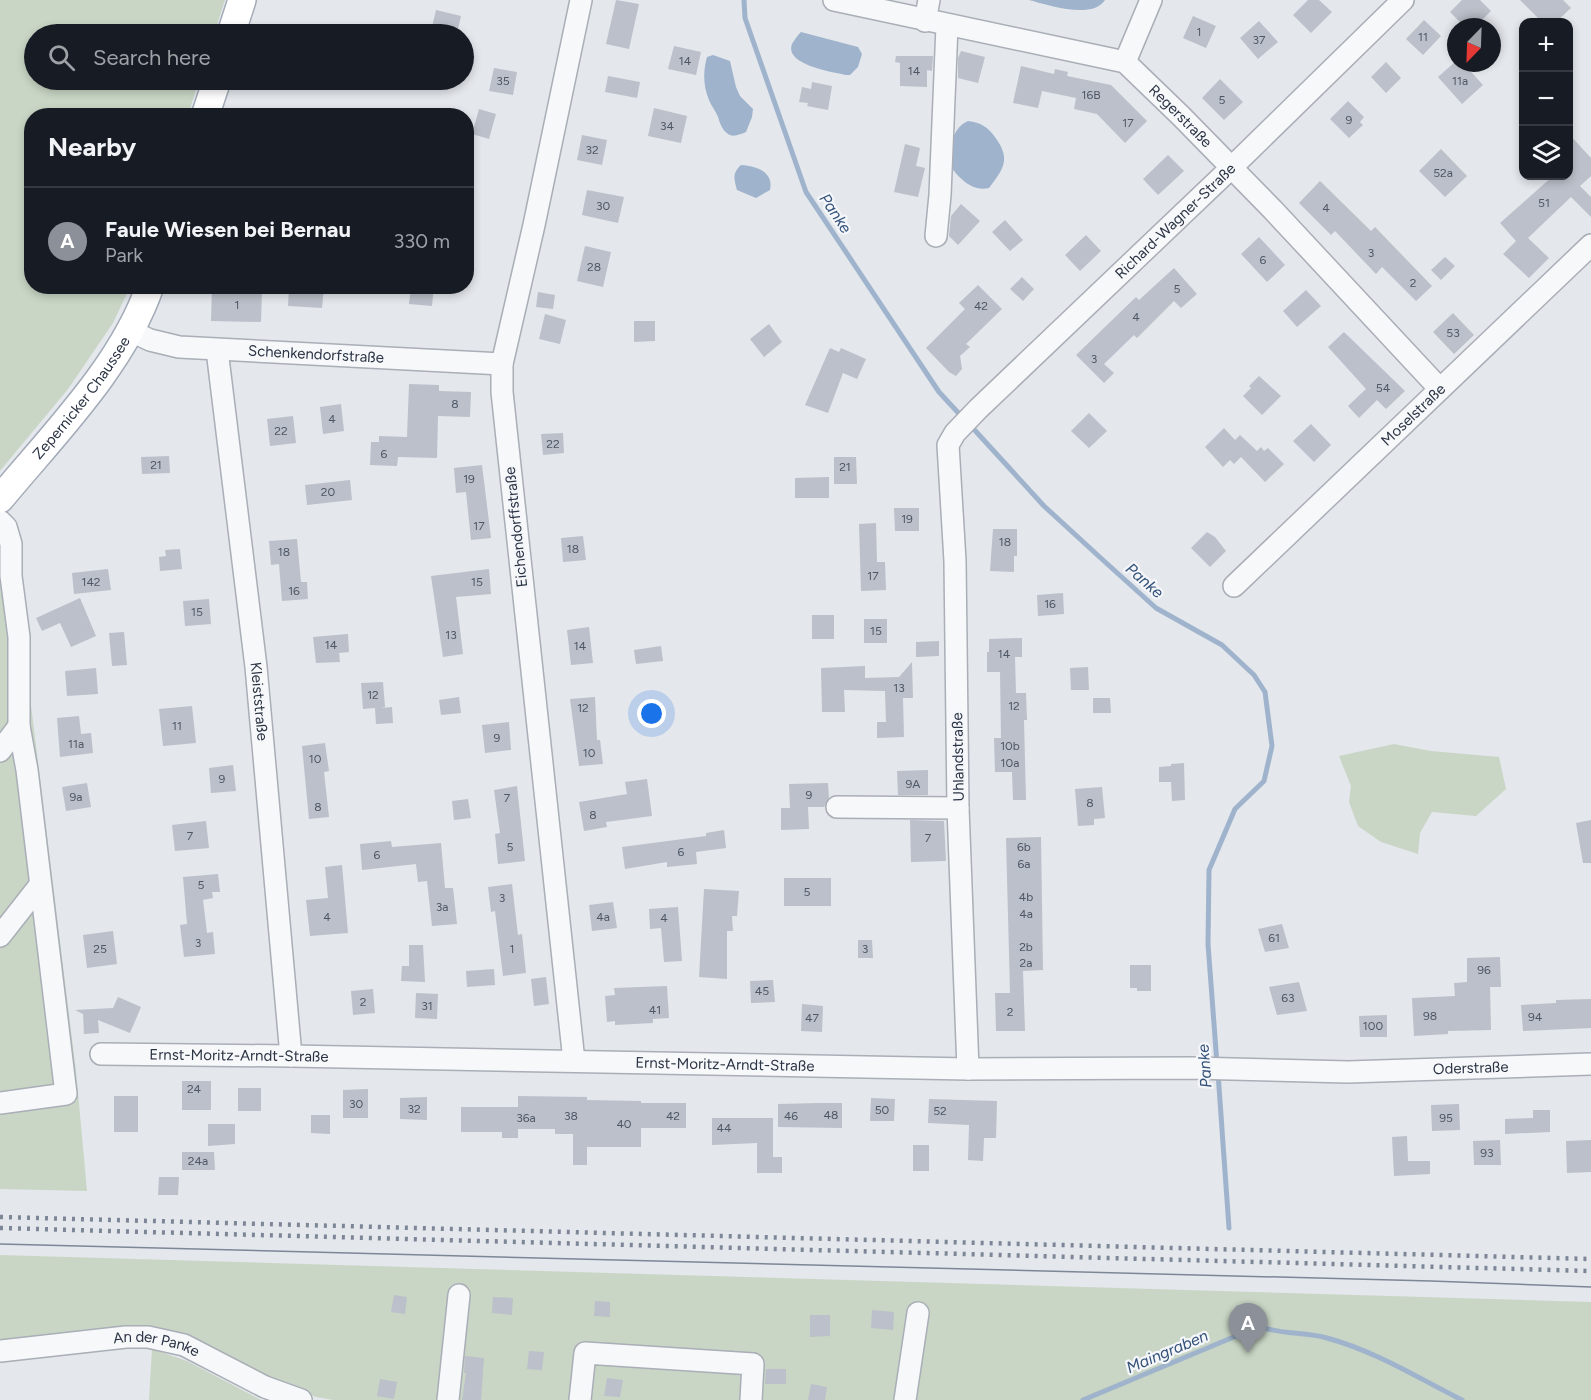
<!DOCTYPE html>
<html lang="en">
<head>
<meta charset="utf-8">
<style>
	:root { --surface:#171b24; --page:#242831; --text:#f1f3f6; --muted:#9ea1a6; --line:#363941; --accent:#8c9099 }
	body { margin:0; font-family:Figtree,sans-serif; background:var(--page); color:var(--text) }
	.controls { position:absolute; right:18px; top:18px; display:grid; overflow:hidden; border-radius:12px; box-shadow:0 3px 9px #0003 }
	.controls button { width:54px; height:54px; display:grid; place-items:center; padding:0; border:0; border-bottom:2px solid var(--line); background:var(--surface); color:var(--text); font:30px sans-serif }
	.compass { position:absolute; left:1447px; top:18px; width:54px; height:54px; border-radius:50%; background:var(--surface); box-shadow:0 3px 9px #0003; rotate:203deg }
	.you { position:absolute; left:652px; top:714px; width:21px; height:21px; margin:-15px; border:4px solid #fff; border-radius:50%; background:#1a73e8; box-shadow:0 0 0 9px #1a73e833 }
	.badge { display:grid; place-items:center; width:39px; height:39px; border-radius:50%; background:var(--accent); color:#fff; font-size:20px; font-weight:700 }
	.pin { position:absolute; translate:-50% -50px; filter:drop-shadow(0 2px 3px #0008) }
	.pin::after { content:''; position:absolute; top:32px; width:21px; height:18px; background:inherit; clip-path:polygon(0 0,100% 0,50% 100%) }
	.list { margin:0; padding:0; list-style:none }
	h2 { display:flex; justify-content:space-between; align-items:center; height:78px; margin:0; padding:0 24px; font-size:26px }
	h2 small { font-size:20px; font-weight:400; color:var(--muted) }
	.list li { display:grid; grid-template-columns:39px 1fr auto; gap:18px; align-items:center; box-sizing:border-box; height:108px; padding:0 24px; border-top:2px solid var(--line) }
	.list b { display:block; font-size:22px; white-space:nowrap }
	.list p { margin:0; font-size:20px; white-space:nowrap; color:var(--muted) }
	.list em { font-size:20px; font-style:normal; color:var(--muted) }
	.icon { flex:none; width:33px; height:33px; fill:none; stroke:currentColor; stroke-width:2; stroke-linecap:round; stroke-linejoin:round }
	.map { position:relative; flex:none; width:1591px; height:1400px; overflow:hidden }
	.search { position:absolute; background:var(--surface); box-shadow:0 3px 9px #0003; left:24px; top:24px; width:450px; height:66px; display:flex; align-items:center; gap:15px; box-sizing:border-box; padding:0 21px; border-radius:33px; color:var(--muted); font-size:22px }
	.panel { position:absolute; background:var(--surface); box-shadow:0 3px 9px #0003; left:24px; top:108px; width:450px; height:186px; border-radius:24px }
	.map>svg:first-child { display:block }
	.green { fill:#c9d6c5 }
	.water { fill:#9fb4cc }
	.lines { fill:none; stroke-linecap:round; stroke-linejoin:round }
	.stream { stroke:#9fb4cc; stroke-width:5 }
	.building { fill:#bbc0ca }
	.minor-casing { stroke:#a9aeb7; stroke-width:24 }
	.major-casing { stroke:#a3abb8; stroke-width:30 }
	.minor { stroke:#f7f8fa; stroke-width:21 }
	.major { stroke:#fff; stroke-width:27 }
	.tram { stroke:#7d8696; stroke-width:1.5 }
	.rail { stroke:#7d8696; stroke-width:4.5; stroke-dasharray:3 6; stroke-linecap:butt }
	.labels { text-anchor:middle; stroke-width:4.5; stroke-linejoin:round; paint-order:stroke }
	.number-label { font-size:12px; fill:#4f5766 }
	.street-label { font-size:15px; fill:#2b3445; stroke:#f4f6f9 }
	.water-label { font-size:16px; font-style:italic; fill:#34527a; stroke:#f4f6f9 }
</style>
</head>
<body>
<div class="map">
<svg width="1591" height="1400" viewBox="0 0 1591 1400">
	<rect width="100%" height="100%" fill="#e4e7ec"/>
	<!-- green -->
	<path class="green" d="M0 0H225L214 34H34V80H199L188 115 32 116V286L130 287 113 323 68 389 0 471Z
		M14 567 76 1071 87 1191 0 1189V576Z
		M1394 744 1431 751 1499 757 1506 789 1476 816 1432 812 1420 833 1418 854 1381 842 1358 826 1349 802 1351 786 1339 756Z
		M0 1255 1591 1302V1400H333L316 1397 265 1380 202 1345 0 1347Z
		M152 1349 187 1361 261 1400H149Z"/>
	<!-- water -->
	<path class="water" d="M1029 0H1105C1092 20 1048 5 1029 0Z
		M801 32 858 47 862 54 858 67 850 75H846C833 72 784 65 792 44 795 39 797 36 801 32Z
		M713 55 730 61 736 87 740 96 753 109 752 117 746 132C741 134 733 138 728 134 722 130 720 123 718 117 716 111 711 106 709 100 703 86 703 71 707 57Z
		M968 121C981 123 987 126 995 137 1011 159 1004 168 989 188 972 192 959 178 950 166 952 149 949 130 968 121Z
		M741 165C757 166 774 172 770 190L756 198 737 190C734 179 732 173 741 165Z"/>
	<g class="lines">
		<!-- stream -->
		<path class="stream" d="M744 0 745 18 806 192 939 392 963 418
			M970 425 1044 506 1104 561 1156 608 1222 645 1254 675 1265 692 1272 746 1264 781 1235 809 1209 870 1208 944 1217 1064
			M1218 1073 1229 1228
			M1238 1308C1258 1339 1297 1329 1327 1338 1375 1351 1418 1378 1462 1400
			M1083 1400 1260 1326"/>
	</g>
	<!-- building -->
	<path class="building" d="M616 0 639 4 629 49 606 44Z
		M1308 0H1319L1332 12 1311 33 1293 15Z
		M1462 0H1480L1491 11 1475 27H1465L1450 12Z
		M1520 0H1563L1571 8 1556 22H1542Z
		M436 10 461 16 457 34 432 27Z
		M1193 16 1216 26 1206 48 1183 38Z
		M1424 20 1441 36 1423 55 1406 39Z
		M1259 21 1278 42 1258 59 1240 38Z
		M674 46 701 52 696 75 668 69Z
		M961 51 985 57 978 83 958 78V58Z
		M896 56H933L932 71 927 70V87L900 86V63L895 62Z
		M1456 61V63H1463L1483 85 1462 104 1438 77Z
		M1386 62 1401 78 1386 93 1371 77Z
		M1021 66 1054 74 1055 69 1068 72 1067 76 1111 85 1147 121 1125 143 1097 114 1074 109 1076 98 1042 91 1038 108 1013 103Z
		M494 68 517 72 513 95 489 91Z
		M608 76 640 82 637 98 605 92Z
		M1220 79 1243 102 1224 120 1202 98Z
		M812 82 832 86 828 110 807 106 808 103 799 102 802 87 811 89Z
		M1348 101 1364 117 1360 122 1363 125 1349 138 1330 119Z
		M654 108 687 116 681 143 648 136Z
		M479 109 496 114 489 139 472 134Z
		M1569 134 1591 158V176L1580 186 1591 197V217L1571 197 1528 238 1549 258 1529 278 1503 254 1516 241 1500 223 1553 176H1569Z
		M582 135 607 140 602 165 577 160Z
		M905 144 920 148 916 166 925 168 918 197 894 192Z
		M1441 149 1467 176 1445 197 1419 171Z
		M1168 155 1184 171 1158 195 1143 179Z
		M1320 181 1371 231 1375 227 1432 286 1416 301 1382 267 1376 274 1335 231 1331 235 1299 203Z
		M587 190 624 197 618 223 582 215Z
		M961 204 980 221 958 245 949 236 951 216Z
		M1005 220 1023 240 1010 251 992 232Z
		M1086 235 1101 251 1080 271 1065 255Z
		M1259 237 1285 265 1267 282 1241 254Z
		M585 246 611 252 603 287 577 281Z
		M1445 257 1455 266 1441 280 1431 270Z
		M1174 268 1197 294 1181 308 1174 301 1137 338 1134 335 1104 364 1114 373 1104 383 1076 355 1136 297 1139 300Z
		M1022 277 1034 289 1023 301 1010 289Z
		M978 285 1002 309 966 344 970 347 960 356 962 369 956 376 949 372 926 348 965 309 959 303Z
		M289 286H324L322 308 288 306Z
		M411 286H434L432 306 409 304Z
		M212 288 262 289 261 322 211 321Z
		M1306 290 1321 306 1297 327 1283 311Z
		M538 292 555 295 553 309 536 307Z
		M1453 313 1474 335 1454 354 1433 332Z
		M545 314 566 320 560 344 539 339Z
		M634 321H655V341L634 342Z
		M769 324 782 342 764 357 750 339Z
		M1344 332 1405 391 1386 409 1377 400 1359 418 1348 406 1366 389 1328 347Z
		M830 348 839 352 841 348 866 359 857 379 843 373 828 413 805 405Z
		M1259 376 1281 396 1262 415 1243 396 1251 388 1249 386Z
		M409 384 439 385V391L471 392 470 417 438 416 437 458 398 457 397 466 370 465 371 442H379V436L407 437Z
		M341 404 344 431 323 434 320 407Z
		M1089 413 1107 431 1089 448 1071 431Z
		M293 416 296 443 270 446 267 419Z
		M1311 424 1331 445 1314 462 1293 441Z
		M1224 428 1235 440 1240 435 1257 451 1261 447 1264 451 1268 448 1284 464 1265 482 1241 457 1234 464 1230 460 1223 467 1205 447Z
		M563 433 564 453 543 455 541 434Z
		M169 456 170 473 142 474 141 457Z
		M834 457H856L857 484H834Z
		M482 465 491 538 471 540 466 492 456 493 454 468Z
		M829 477V498H795V478Z
		M350 480 352 500 307 505 305 485Z
		M894 508H919V531H895Z
		M876 523 877 562H885L886 590 861 591 859 524Z
		M993 529H1017V556H1014V572L990 571Z
		M1207 532 1215 537 1226 551 1210 567 1191 548Z
		M583 536 586 560 563 562 561 538Z
		M297 539 301 582H307L308 599 282 601 279 564 271 565 269 541Z
		M180 549 182 569 160 571 159 557 166 556 165 550Z
		M108 569 111 590 74 594 72 573Z
		M489 569 491 594 456 597 463 654 443 657 431 576Z
		M1063 593 1064 614 1038 616 1037 595Z
		M80 598 96 636 71 647 60 623 42 631 36 618Z
		M209 599 211 624 185 626 183 601Z
		M812 615H834V639H812Z
		M864 619H887V643H864Z
		M589 627 593 663 571 665 567 630Z
		M124 632 127 665 112 666 109 633Z
		M348 634 349 652 339 653 340 662 316 663 313 637Z
		M1022 638V657H1015L1016 693H1026L1027 720H1024L1026 800H1013L1012 772H995L994 738H1001L1000 672H987V652H989V639Z
		M939 641V656L916 657V642Z
		M661 646 663 661 636 664 634 650Z
		M912 662 913 698H903L904 737 877 738V722H886L885 691 844 690 845 712H822L821 668 865 666V678L899 677Z
		M1088 667 1089 690H1071L1070 668Z
		M96 668 98 694 67 696 65 671Z
		M383 682 385 707 381 708 392 707 393 723 376 724 375 708 363 709 361 683Z
		M459 697 461 713 441 715 439 700Z
		M595 697 597 740H600L603 764 579 766 570 699Z
		M1093 698H1110L1111 713H1093Z
		M192 706 196 743 163 746 159 709Z
		M79 716 81 734 91 733 93 753 60 757 57 718Z
		M509 722 511 750 485 753 482 725Z
		M325 743 329 771 324 772 329 817 309 819 302 746Z
		M1184 763 1185 800 1172 801 1171 782H1159V767L1171 766V764Z
		M233 765 236 791 211 793 209 768Z
		M928 770V795H898L897 771Z
		M647 779 652 816 606 822 607 827 584 831 579 802 627 794 625 782Z
		M87 783 91 807 66 811 62 787Z
		M828 783 829 798 824 807H808L809 829 781 830V808H790L789 784Z
		M517 786 525 861 498 864 495 834 500 833 494 790Z
		M1102 787 1105 818 1094 819V825L1078 826 1075 789Z
		M468 799 471 818 454 820 452 801Z
		M910 820 944 821 946 861 911 862Z
		M1591 820V863H1583L1576 823Z
		M206 821 209 848 175 851 172 825Z
		M724 830 726 848 696 852 697 864 667 867V862L625 869 622 847 706 836V833Z
		M1041 837 1043 970 1023 971 1025 1031H996L995 993H1010L1006 838Z
		M391 841 392 847 441 843 445 888H453L457 924 432 926 427 881 418 882 416 864 362 870 360 844Z
		M342 865 348 933 310 936 306 900 328 898 325 867Z
		M218 874 220 892H212L213 898 203 900 207 933 213 932 215 954 184 957 180 925 187 924 183 877Z
		M784 878H831V906H784Z
		M512 884 518 935 522 934 526 973 503 976 495 911 491 912 488 887Z
		M704 889 739 891 737 916H732L733 931H727V979L699 977Z
		M613 902 617 928 592 931 589 905Z
		M678 907 682 961 664 962 661 928 650 929 649 909Z
		M1282 924 1289 948 1265 952 1258 929Z
		M113 931 117 964 87 968 83 935Z
		M858 940H872L873 958H858Z
		M409 945H423L425 982 401 981 402 966H409Z
		M1500 957 1501 987H1490L1491 1030 1448 1031V1034L1414 1036 1412 998 1455 996 1454 983 1467 982V958Z
		M1130 965H1151V991H1137V988H1130Z
		M494 969 495 985 467 987 466 971Z
		M546 977 549 1004 534 1006 531 979Z
		M773 980 775 1002 751 1003 750 981Z
		M1299 982 1307 1011 1277 1015 1269 987Z
		M667 986 669 1018 653 1019V1023L615 1025V1021L607 1022 605 996 615 995 614 988Z
		M373 989 375 1013 353 1015 351 991Z
		M416 993 438 994 437 1019 415 1018Z
		M118 997 141 1007 130 1033 98 1020 99 1033 84 1034 83 1014 75 1010 113 1008Z
		M1591 999V1028L1523 1031 1521 1005 1556 1003V1000Z
		M802 1004 823 1006 822 1032 801 1031Z
		M1387 1015V1037H1360L1359 1016Z
		M182 1081H211V1110H182Z
		M238 1088H261V1111H238Z
		M368 1089V1118H343V1090Z
		M114 1096H138V1132H114Z
		M518 1096 587 1097V1100L641 1101V1103H686V1128H641V1147H587V1165H573V1134H555V1129H518V1138H502V1132H461V1107H518Z
		M427 1097V1120L400 1119V1098Z
		M871 1098 895 1099 894 1121H870Z
		M929 1099 997 1101 996 1138H984L983 1161 968 1160 969 1125 928 1123Z
		M820 1103H842V1128L778 1127V1104Z
		M1459 1104 1460 1130 1432 1131 1431 1105Z
		M1533 1110H1550V1132L1505 1134V1119L1533 1118Z
		M311 1115H330V1134L311 1133Z
		M712 1118H773V1157H782V1173H757V1143L712 1145Z
		M208 1124H235V1144L208 1146Z
		M1407 1136 1408 1161H1430V1174L1394 1176 1392 1137Z
		M1500 1140 1501 1165H1474L1473 1141Z
		M1591 1140V1172L1567 1173 1566 1141Z
		M913 1145H929V1171H913Z
		M182 1152H214L215 1170H182Z
		M159 1177H179L178 1195H158Z
		M394 1295 407 1297 405 1314 391 1312Z
		M493 1297 513 1298 512 1315 492 1313Z
		M595 1301 610 1302V1317L594 1316Z
		M872 1310 894 1312 893 1330 871 1328Z
		M810 1315H830V1336L810 1337Z
		M529 1351 544 1352 542 1370 527 1369Z
		M465 1356 484 1358 481 1400H462L466 1373H464Z
		M766 1369H786V1384H765Z
		M607 1378 623 1380 620 1397 604 1396Z
		M380 1379 397 1382 394 1399 377 1396Z
		M811 1384 827 1387 825 1400H808Z"/>
	<g class="lines">
		<!-- minor casing -->
		<g class="minor-casing">
			<g id="minor">
				<path id="s1" d="M834 0 1125 62 1181 116 1273 210 1439 388"/>
				<path d="M925 21 929 0"/>
				<path d="M1125 62 1151 0"/>
				<path d="M936 236 940 195 947 26"/>
				<path id="s2" d="M131 331 150 340 179 347 502 364"/>
				<path id="s3" d="M217 350 256 667 291 1056"/>
				<path d="M0 521 6 527 11 544V576L19 637V726L27 770 66 1094 0 1103"/>
				<path id="s4" d="M1234 586 1591 245"/>
				<path d="M0 751 19 726"/>
				<path d="M837 807 958 808"/>
				<path d="M0 936 40 885"/>
				<path id="s5" d="M101 1054 291 1056 968 1069 1192 1068 1348 1072 1591 1064"/>
				<path d="M574 1061 502 392V364L534 225 581 0"/>
				<path id="s6" d="M968 1069 958 808 955 561 948 445 955 433 978 409 1231 168 1403 0"/>
				<path id="s7" d="M0 1351 126 1337H148L184 1345 265 1387 301 1400"/>
				<path d="M448 1400 459 1295"/>
				<path d="M580 1400 585 1353 753 1364 751 1400"/>
				<path d="M905 1400 918 1313"/>
			</g>
		</g>
		<!-- major casing -->
		<g class="major-casing">
			<g id="major">
				<path d="M231 34 242 0"/>
				<path d="M205 116 217 80"/>
				<path id="s8" d="M0 499C53 435 123 365 150 286"/>
			</g>
		</g>
		<!-- minor -->
		<use href="#minor" class="minor"/>
		<!-- major -->
		<use href="#major" class="major"/>
		<!-- tram -->
		<path class="tram" d="M0 1244 1431 1281 1591 1287"/>
		<!-- rail -->
		<path class="rail" d="M0 1217 1591 1259
			M0 1228 1591 1271"/>
	</g>
	<g class="labels">
		<!-- number labels -->
		<g class="number-label">
			<text x="1199" y="36">1</text>
			<text x="1423" y="41">11</text>
			<text x="1259" y="44">37</text>
			<text x="685" y="65">14</text>
			<text x="914" y="75">14</text>
			<text x="503" y="85">35</text>
			<text x="1460" y="85">11a</text>
			<text x="1091" y="99">16B</text>
			<text x="1222" y="104">5</text>
			<text x="1349" y="124">9</text>
			<text x="1128" y="127">17</text>
			<text x="667" y="130">34</text>
			<text x="592" y="154">32</text>
			<text x="1443" y="177">52a</text>
			<text x="1544" y="207">51</text>
			<text x="603" y="210">30</text>
			<text x="1326" y="212">4</text>
			<text x="1371" y="257">3</text>
			<text x="1263" y="264">6</text>
			<text x="594" y="271">28</text>
			<text x="1413" y="287">2</text>
			<text x="1177" y="293">5</text>
			<text x="237" y="309">1</text>
			<text x="981" y="310">42</text>
			<text x="1136" y="321">4</text>
			<text x="1453" y="337">53</text>
			<text x="1094" y="363">3</text>
			<text x="1383" y="392">54</text>
			<text x="455" y="408">8</text>
			<text x="332" y="423">4</text>
			<text x="281" y="435">22</text>
			<text x="553" y="448">22</text>
			<text x="384" y="458">6</text>
			<text x="156" y="469">21</text>
			<text x="845" y="471">21</text>
			<text x="469" y="483">19</text>
			<text x="328" y="496">20</text>
			<text x="907" y="523">19</text>
			<text x="479" y="530">17</text>
			<text x="1005" y="546">18</text>
			<text x="573" y="553">18</text>
			<text x="284" y="556">18</text>
			<text x="873" y="580">17</text>
			<text x="91" y="586">142</text>
			<text x="477" y="586">15</text>
			<text x="294" y="595">16</text>
			<text x="1050" y="608">16</text>
			<text x="197" y="616">15</text>
			<text x="876" y="635">15</text>
			<text x="451" y="639">13</text>
			<text x="331" y="649">14</text>
			<text x="580" y="650">14</text>
			<text x="1004" y="658">14</text>
			<text x="899" y="692">13</text>
			<text x="373" y="699">12</text>
			<text x="1014" y="710">12</text>
			<text x="583" y="712">12</text>
			<text x="177" y="730">11</text>
			<text x="497" y="742">9</text>
			<text x="76" y="748">11a</text>
			<text x="1010" y="750">10b</text>
			<text x="589" y="757">10</text>
			<text x="315" y="763">10</text>
			<text x="1010" y="767">10a</text>
			<text x="222" y="783">9</text>
			<text x="913" y="788">9A</text>
			<text x="809" y="799">9</text>
			<text x="76" y="801">9a</text>
			<text x="507" y="802">7</text>
			<text x="1090" y="807">8</text>
			<text x="318" y="811">8</text>
			<text x="593" y="819">8</text>
			<text x="190" y="840">7</text>
			<text x="928" y="842">7</text>
			<text x="510" y="851">5</text>
			<text x="1024" y="851">6b</text>
			<text x="681" y="856">6</text>
			<text x="377" y="859">6</text>
			<text x="1024" y="868">6a</text>
			<text x="201" y="889">5</text>
			<text x="807" y="896">5</text>
			<text x="1026" y="901">4b</text>
			<text x="502" y="902">3</text>
			<text x="442" y="911">3a</text>
			<text x="1026" y="918">4a</text>
			<text x="327" y="921">4</text>
			<text x="603" y="921">4a</text>
			<text x="664" y="922">4</text>
			<text x="1274" y="942">61</text>
			<text x="198" y="947">3</text>
			<text x="1026" y="951">2b</text>
			<text x="100" y="953">25</text>
			<text x="512" y="953">1</text>
			<text x="865" y="953">3</text>
			<text x="1026" y="967">2a</text>
			<text x="1484" y="974">96</text>
			<text x="762" y="995">45</text>
			<text x="1288" y="1002">63</text>
			<text x="363" y="1006">2</text>
			<text x="427" y="1010">31</text>
			<text x="655" y="1014">41</text>
			<text x="1010" y="1016">2</text>
			<text x="1430" y="1020">98</text>
			<text x="1535" y="1021">94</text>
			<text x="812" y="1022">47</text>
			<text x="1373" y="1030">100</text>
			<text x="194" y="1093">24</text>
			<text x="356" y="1108">30</text>
			<text x="414" y="1113">32</text>
			<text x="882" y="1114">50</text>
			<text x="940" y="1115">52</text>
			<text x="831" y="1119">48</text>
			<text x="571" y="1120">38</text>
			<text x="673" y="1120">42</text>
			<text x="791" y="1120">46</text>
			<text x="526" y="1122">36a</text>
			<text x="1446" y="1122">95</text>
			<text x="624" y="1128">40</text>
			<text x="724" y="1132">44</text>
			<text x="1487" y="1157">93</text>
			<text x="198" y="1165">24a</text>
		</g>
		<!-- street labels -->
		<g class="street-label">
			<text dy="5" stroke="none"><textPath href="#s1" startOffset="375">Regerstraße</textPath></text>
			<text dy="5" stroke="none"><textPath href="#s6" startOffset="944">Richard-Wagner-Straße</textPath></text>
			<text dy="5" stroke="none"><textPath href="#s2" startOffset="188">Schenkendorfstraße</textPath></text>
			<text dy="5" stroke="none"><textPath href="#s8" startOffset="130">Zepernicker Chaussee</textPath></text>
			<text dy="5" stroke="none"><textPath href="#s4" startOffset="248">Moselstraße</textPath></text>
			<text transform="translate(516 527) rotate(-96)" y="5">Eichendorffstraße</text>
			<text dy="5" stroke="none"><textPath href="#s3" startOffset="354">Kleiststraße</textPath></text>
			<text transform="translate(958 757) rotate(-91)" y="5">Uhlandstraße</text>
			<text dy="5" stroke="none"><textPath href="#s5" startOffset="138">Ernst-Moritz-Arndt-Straße</textPath></text>
			<text dy="5" stroke="none"><textPath href="#s5" startOffset="624">Ernst-Moritz-Arndt-Straße</textPath></text>
			<text dy="5" stroke="none"><textPath href="#s5" startOffset="1370">Oderstraße</textPath></text>
			<text dy="5" stroke="none"><textPath href="#s7" startOffset="158">An der Panke</textPath></text>
		</g>
		<!-- water labels -->
		<g class="water-label">
			<text transform="translate(836 213) rotate(56)" y="6">Panke</text>
			<text transform="translate(1145 580) rotate(41)" y="6">Panke</text>
			<text transform="translate(1204 1066) rotate(-94)" y="6">Panke</text>
			<text transform="translate(1167 1351) rotate(-23)" y="6">Maingraben</text>
		</g>
	</g>
</svg>
<div class="controls">
<button>+</button>
<button>−</button>
<button><svg class="icon" aria-label="layers" viewBox="0 0 24 24"><path d="M12 4l9 5-9 5-9-5zM3 14l9 5 9-5"/></svg></button>
</div>
<svg class="compass" viewBox="-18 -18 36 36"><path d="M0-13l5 13h-10z" fill="#e53935"/><path d="M0 13l5-13h-10z" fill="#9ea1a6"/></svg>
<div class="you"></div>
<div class="pin badge" style="left:1248px;top:1353px">A</div>
<div class="search"><svg class="icon" aria-label="search" viewBox="0 0 24 24"><circle cx="10" cy="10" r="6"/><path d="M15 15l6 6"/></svg>Search here</div>
<section class="panel">
<h2>Nearby<small></small></h2>
<ul class="list">
<li><span class="badge">A</span><div><b>Faule Wiesen bei Bernau</b><p>Park</p></div><em>330 m</em></li>
</ul>
</section>
</div>
</body>
</html>
